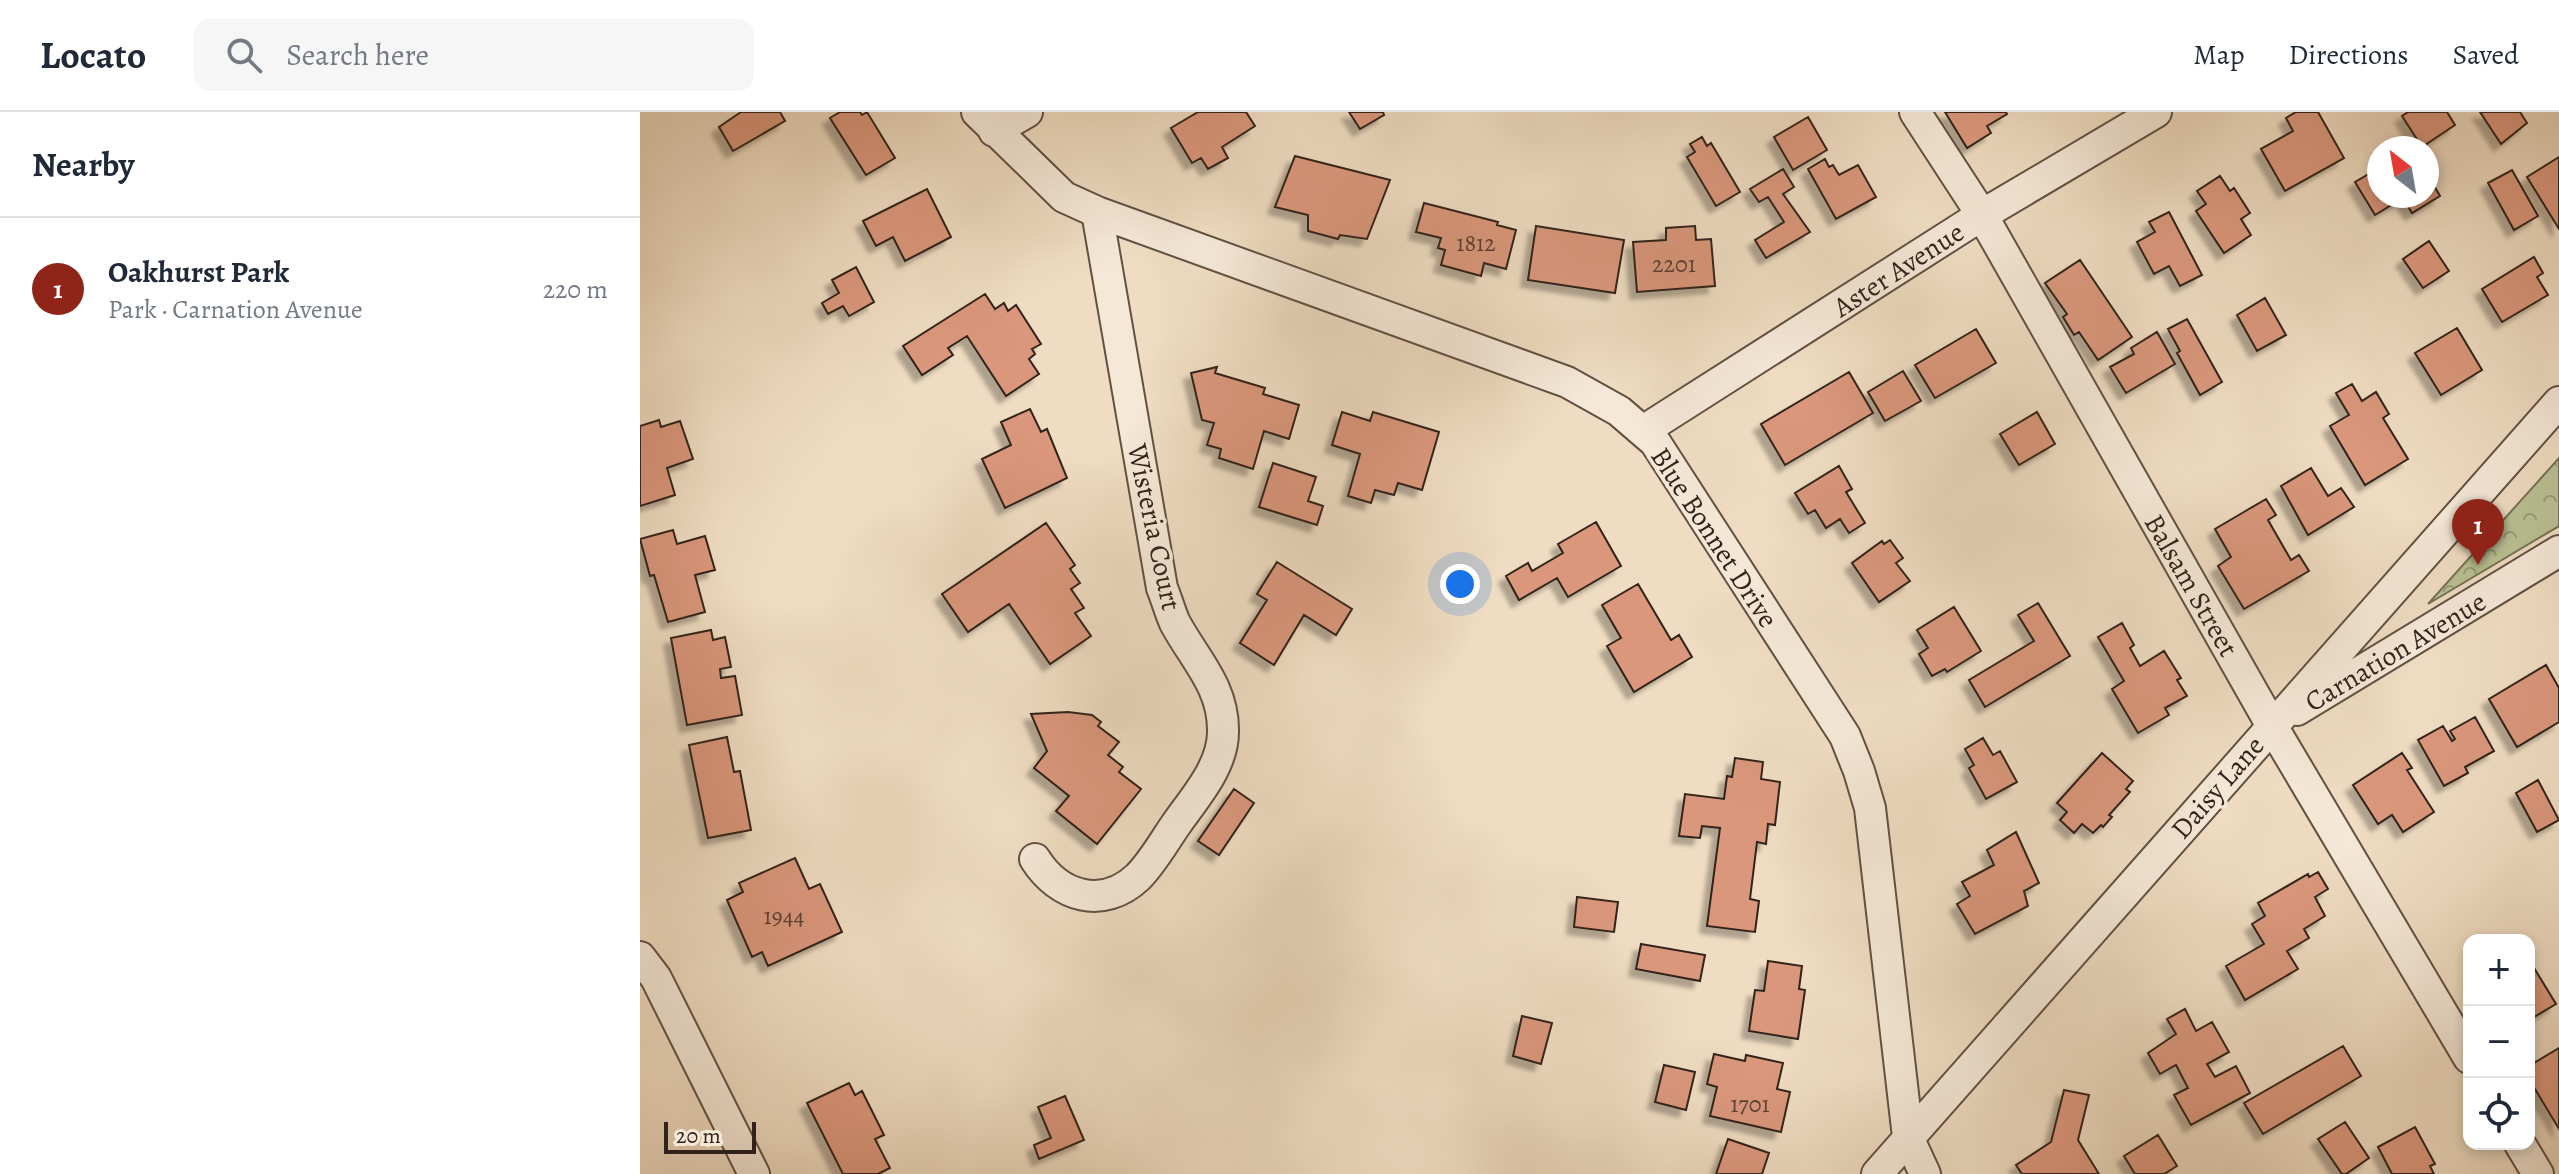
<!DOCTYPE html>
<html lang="en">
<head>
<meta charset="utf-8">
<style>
	:root { --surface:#fff; --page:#f6f6f7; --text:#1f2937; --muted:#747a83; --line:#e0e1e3; --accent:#8f2418 }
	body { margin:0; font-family:Alegreya,serif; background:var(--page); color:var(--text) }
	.controls { position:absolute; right:24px; bottom:24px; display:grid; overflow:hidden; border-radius:16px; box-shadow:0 4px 12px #0003 }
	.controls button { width:72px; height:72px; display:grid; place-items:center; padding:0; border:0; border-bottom:2px solid var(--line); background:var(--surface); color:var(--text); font:40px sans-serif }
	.compass { position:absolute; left:1727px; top:24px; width:72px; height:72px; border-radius:50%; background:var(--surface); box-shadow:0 4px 12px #0003; rotate:329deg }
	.scale { position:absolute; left:24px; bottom:20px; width:92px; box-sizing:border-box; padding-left:8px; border:4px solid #32231a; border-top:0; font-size:22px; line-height:28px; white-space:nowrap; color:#32231a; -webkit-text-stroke:6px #f5e8d7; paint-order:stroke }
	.you { position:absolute; left:820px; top:472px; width:28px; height:28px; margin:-20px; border:6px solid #fff; border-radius:50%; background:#1a73e8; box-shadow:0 0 0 12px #1a73e833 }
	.badge { display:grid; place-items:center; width:52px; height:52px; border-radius:50%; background:var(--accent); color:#fff; font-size:26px; font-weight:700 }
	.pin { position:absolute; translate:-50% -66px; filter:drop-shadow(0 2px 4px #0008) }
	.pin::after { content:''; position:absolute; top:42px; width:28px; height:24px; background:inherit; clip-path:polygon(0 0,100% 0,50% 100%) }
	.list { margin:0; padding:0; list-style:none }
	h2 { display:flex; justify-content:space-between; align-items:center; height:104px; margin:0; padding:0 32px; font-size:34px }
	h2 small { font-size:26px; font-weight:400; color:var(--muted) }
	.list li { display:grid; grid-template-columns:52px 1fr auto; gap:24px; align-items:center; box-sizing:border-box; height:144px; padding:0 32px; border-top:2px solid var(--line) }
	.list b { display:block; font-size:30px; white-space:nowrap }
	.list p { margin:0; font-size:26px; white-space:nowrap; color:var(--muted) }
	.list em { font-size:26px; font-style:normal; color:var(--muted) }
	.icon { flex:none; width:44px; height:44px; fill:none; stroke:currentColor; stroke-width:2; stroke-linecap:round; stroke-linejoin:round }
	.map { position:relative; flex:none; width:1919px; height:1062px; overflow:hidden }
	header { display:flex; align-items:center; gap:48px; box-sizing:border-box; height:112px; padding:0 40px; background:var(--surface); border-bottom:2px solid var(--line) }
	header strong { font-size:38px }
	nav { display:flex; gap:44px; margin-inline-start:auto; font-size:28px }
	.search { width:560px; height:72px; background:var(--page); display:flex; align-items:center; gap:20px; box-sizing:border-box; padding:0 28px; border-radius:16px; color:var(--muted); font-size:30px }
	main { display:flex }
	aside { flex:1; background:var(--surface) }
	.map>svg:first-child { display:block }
	.forest { fill:url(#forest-crowns); stroke:#767256; stroke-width:2 }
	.building { fill:#da977b; stroke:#32231a; stroke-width:2; filter:url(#shadow) }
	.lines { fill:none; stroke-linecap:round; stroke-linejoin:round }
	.minor-casing { stroke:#615144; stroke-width:34 }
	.minor { stroke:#f5e8d7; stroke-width:30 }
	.labels { text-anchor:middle; stroke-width:7; stroke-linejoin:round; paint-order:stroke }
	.number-label { font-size:24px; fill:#5c4032 }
	.street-label { font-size:28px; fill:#32231a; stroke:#f5e8d7 }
</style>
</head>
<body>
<header>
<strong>Locato</strong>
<div class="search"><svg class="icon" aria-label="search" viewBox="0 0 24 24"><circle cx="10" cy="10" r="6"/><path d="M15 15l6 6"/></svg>Search here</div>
<nav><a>Map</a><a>Directions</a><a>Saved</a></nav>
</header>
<main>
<aside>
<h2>Nearby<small></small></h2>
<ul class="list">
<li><span class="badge">1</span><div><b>Oakhurst Park</b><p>Park · Carnation Avenue</p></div><em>220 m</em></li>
</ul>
</aside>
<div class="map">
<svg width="1919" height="1062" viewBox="0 0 1919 1062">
	<defs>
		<pattern id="forest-crowns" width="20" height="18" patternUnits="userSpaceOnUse" patternTransform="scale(2)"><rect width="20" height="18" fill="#b9c093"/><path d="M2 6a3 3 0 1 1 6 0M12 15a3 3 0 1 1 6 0" fill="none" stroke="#979c77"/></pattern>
		<filter id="shadow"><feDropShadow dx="-7" dy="7" stdDeviation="2" flood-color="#0004"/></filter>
	</defs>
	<rect width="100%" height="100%" fill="#efdcc2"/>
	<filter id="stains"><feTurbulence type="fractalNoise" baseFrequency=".0025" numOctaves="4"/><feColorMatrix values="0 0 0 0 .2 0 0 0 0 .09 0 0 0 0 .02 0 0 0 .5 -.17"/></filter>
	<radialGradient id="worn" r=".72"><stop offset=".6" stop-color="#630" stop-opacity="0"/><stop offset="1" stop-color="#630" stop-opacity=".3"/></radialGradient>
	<!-- forest -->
	<path class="forest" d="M1919 346V414L1788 492Z"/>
	<!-- building -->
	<path class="building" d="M101 0H140L145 9 93 39 79 15Z
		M200 0H220L222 3 227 0 255 46 226 63 190 6Z
		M558 0H606L615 14 582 35 588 46 568 57 561 46 552 51 531 16Z
		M709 0H743L744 3 720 17Z
		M1305 0H1366L1367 2 1347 14 1351 21 1327 36Z
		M1656 0H1678L1704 46 1645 79 1621 37 1653 19 1646 6Z
		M1768 0H1807L1815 13 1782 35 1762 4Z
		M1840 0H1880L1887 11 1861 32Z
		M1168 5 1187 38 1153 58 1134 25Z
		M1062 25 1067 34 1071 31 1100 80 1076 94 1047 45 1055 40 1050 32Z
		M655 44 750 68 727 127 700 123 698 127 668 119V103L635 95Z
		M1919 45V117L1887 65Z
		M1185 47 1189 55 1193 53 1199 63 1218 53 1236 85 1196 107 1168 57Z
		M1739 56V84H1787V62L1800 84 1772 101 1763 86 1735 103 1715 70Z
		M1143 57 1154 75 1143 82 1170 120 1126 146 1115 128 1144 110 1128 85 1119 90 1110 77Z
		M1872 58 1898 104 1874 118 1848 71Z
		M1580 64 1590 79 1594 76 1610 101 1601 107 1611 123 1584 141 1556 99 1566 92 1557 79Z
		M287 77 311 125 265 149 253 125 236 134 223 109Z
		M784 91 858 110 857 113 876 118 866 157 844 151 841 164 801 153 805 138 798 136 801 126 776 120Z
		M1529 100 1562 163 1540 174 1529 154 1514 162 1497 130 1515 120 1509 110Z
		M896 114 984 128 975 181 888 168Z
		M1055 114 1056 128 1071 127 1075 174 997 180 993 130 1026 128V116Z
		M1789 129 1809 159 1783 176 1763 147Z
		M1894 145 1903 161 1897 165 1908 183 1862 210 1842 177Z
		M1440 148 1492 225 1458 248 1439 220 1434 223 1423 205 1427 202 1405 171Z
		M216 155 234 190 209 204 203 194 188 202 182 191 199 181 192 168Z
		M345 182 355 197 364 191 368 199 376 193 401 232 392 237 395 242 389 247 399 262 366 284 327 224 308 236 313 243 282 263 263 234Z
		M1625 186 1646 223 1617 239 1597 203Z
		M1547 207 1582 270 1560 283 1537 241 1540 239 1528 217Z
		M1817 216 1842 258 1801 283 1775 241Z
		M1336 217 1356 251 1295 286 1275 253Z
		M1517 220 1535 252 1486 281 1470 255 1494 242 1491 236Z
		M577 255 575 261 625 276 623 282 659 293 649 327 624 319 613 357 579 346 581 337 567 333 574 311 562 308 551 261Z
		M1263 259 1281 289 1245 309 1228 280Z
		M1209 260 1233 301 1145 353 1121 312Z
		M1712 272 1722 289 1736 280 1749 302 1743 306 1768 347 1725 373 1690 314 1709 303 1696 281Z
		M390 297 401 320 407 317 427 366 365 396 342 347 371 333 361 310Z
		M702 300 730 309 733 300 799 320 782 378 758 371 754 383 735 378 731 391 708 384 720 342 692 333Z
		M1397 300 1415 332 1379 353 1360 322Z
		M19 308 21 315 40 309 53 347 27 356 35 383 0 394V314Z
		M633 351 676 365 668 389 683 394 677 413 619 395Z
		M1199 354 1212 377 1206 380 1225 411 1209 421 1200 407 1186 416 1175 398 1168 402 1155 381Z
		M1671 356 1688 384 1701 376 1714 395 1668 423 1641 374Z
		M1626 387 1636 403 1628 408 1651 448 1659 443 1669 459 1604 497 1578 454 1591 445 1575 417Z
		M956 410 981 454 928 485 917 466 879 488 866 464 888 451 892 459 923 441 918 432Z
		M406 411 435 453 430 457 440 471 431 477 444 496 435 501 451 524 410 552 369 492 328 520 302 482Z
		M33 418 37 432 65 424 75 458 55 463 65 500 28 510 14 463 10 464 0 427Z
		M1250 428 1263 446 1256 451 1270 469 1239 490 1212 451 1242 429 1244 432Z
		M637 450 712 497 696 523 664 503 634 553 600 531 627 488 617 482Z
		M998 472 1031 528 1039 523 1052 545 994 580 967 534 981 526 962 493Z
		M1398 491 1430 544 1345 595 1329 568 1394 529 1378 503Z
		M1314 495 1341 539 1307 560 1305 557 1292 564 1279 542 1288 536 1277 518Z
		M1482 511 1494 533 1490 536 1500 554 1524 539 1541 566 1537 568 1547 584 1525 596 1529 603 1498 621 1472 577 1484 569 1458 525Z
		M71 518 73 528 85 525 91 555 80 557 81 566 95 564 102 603 47 613 31 526Z
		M1906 553 1919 576V610L1877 635 1849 587Z
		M428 600 452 603 461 610 458 614 479 630 468 643 483 655 479 660 501 677 457 732 416 699 429 684 394 656 407 639 391 602Z
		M1835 605 1854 639 1825 655 1828 661 1804 674 1778 628 1803 614 1812 629 1815 627 1810 619Z
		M87 625 94 660 100 659 111 718 68 726 49 633Z
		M1343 626 1353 643 1360 639 1377 670 1346 687 1329 656 1334 653 1325 637Z
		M1462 641 1493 669 1486 677 1490 680 1469 703 1472 705 1463 715 1461 713 1453 721 1442 712 1434 721 1420 708 1427 700 1417 691Z
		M1762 641 1772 656 1767 658 1794 700 1763 720 1752 703 1738 712 1713 673Z
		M1095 646 1123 650 1121 667 1140 670 1135 713 1128 712 1126 732 1117 730 1110 787 1119 789 1115 820 1067 814 1080 716 1062 714 1060 726 1039 724 1045 682 1084 687 1087 664 1092 665Z
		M1898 668 1919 708 1897 720 1876 681Z
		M594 677 614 691 579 743 558 729Z
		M1376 720 1399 771 1384 779 1388 794 1335 822 1317 792 1330 784 1322 770 1354 753 1347 738Z
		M155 746 169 777 180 772 202 820 128 854 122 840 112 845 87 788 103 780 99 771Z
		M1678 760 1688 777 1675 785 1685 804 1664 817 1669 826 1647 839 1658 857 1605 888 1586 854 1624 832 1612 812 1625 804 1618 791 1668 762 1669 765Z
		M937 785 978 790 974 820 934 815Z
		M1001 832 1065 843 1060 869 996 857Z
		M1128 849 1162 854 1159 877 1165 878 1158 927 1109 919 1115 878 1124 879Z
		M1891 851 1916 892 1889 908V852Z
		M1545 897 1556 919 1572 910 1589 940 1567 952 1575 965 1596 954 1610 981 1551 1013 1534 983 1548 976 1536 953 1520 962 1508 941 1536 922 1527 907Z
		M882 904 912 911 901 952 873 944Z
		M1703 934 1721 964 1623 1022 1604 991Z
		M1919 936V1017L1889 967V954Z
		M1074 942 1105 949 1106 943 1143 951 1137 977 1150 980 1141 1020 1070 1004 1077 975 1067 972Z
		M1024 953 1055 960 1046 998 1015 990Z
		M209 971 215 983 222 979 244 1023 235 1027 250 1056 238 1062H203L167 991Z
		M1424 978 1449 983 1438 1028 1459 1062H1382L1376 1053 1411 1030Z
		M425 984 444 1028 399 1047 394 1033 411 1026 398 995Z
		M1705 1010 1729 1046 1706 1062H1702L1678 1027Z
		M1775 1015 1795 1052 1790 1054 1794 1062H1752L1738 1035Z
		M1518 1023 1537 1054 1524 1062H1495L1484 1044Z
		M1088 1027 1129 1041 1122 1062H1076Z"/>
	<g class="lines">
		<!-- minor casing -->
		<g class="minor-casing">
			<path id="minor" d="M337 0 424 85 457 100 927 270 979 299 1015 330 1205 624 1219 659 1230 696 1268 1025 1285 1062
				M1275 0 1342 103 1632 614 1829 946
				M354 19 387 0
				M1003 319 1342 103 1516 0
				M1657 598 1919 439
				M395 747C419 785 463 798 498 765 513 750 525 728 537 711 556 684 583 654 583 620 584 575 555 548 535 511 530 500 527 488 522 476L457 100
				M0 845 16 866 114 1062
				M1880 1032 1898 1062
				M1237 1062 1919 290"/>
		</g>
		<!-- minor -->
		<use href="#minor" class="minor"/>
	</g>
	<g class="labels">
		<!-- number labels -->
		<g class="number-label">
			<text x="836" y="139">1812</text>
			<text x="1034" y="160">2201</text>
			<text x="144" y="812">1944</text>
			<text x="1110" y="1000">1701</text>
		</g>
		<!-- street labels -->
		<g class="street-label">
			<text transform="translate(1258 157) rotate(-33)" y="10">Aster Avenue</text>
			<text transform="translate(515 415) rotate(78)" y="10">Wisteria Court</text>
			<text transform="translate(1075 425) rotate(57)" y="10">Blue Bonnet Drive</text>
			<text transform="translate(1552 473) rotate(60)" y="10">Balsam Street</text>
			<text transform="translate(1755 539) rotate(-31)" y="10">Carnation Avenue</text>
			<text transform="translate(1577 675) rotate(-49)" y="10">Daisy Lane</text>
		</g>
	</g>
	<rect width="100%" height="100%" filter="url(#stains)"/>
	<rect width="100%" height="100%" fill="url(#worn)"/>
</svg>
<div class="controls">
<button>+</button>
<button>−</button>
<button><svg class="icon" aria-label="locate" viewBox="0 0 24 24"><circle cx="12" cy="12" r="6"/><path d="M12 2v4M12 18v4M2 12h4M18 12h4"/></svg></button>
</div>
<svg class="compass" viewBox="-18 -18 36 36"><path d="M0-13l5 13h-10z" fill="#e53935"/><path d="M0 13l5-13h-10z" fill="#747a83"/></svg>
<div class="scale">20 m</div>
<div class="you"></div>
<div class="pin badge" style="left:1838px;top:453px">1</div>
</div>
</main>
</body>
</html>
